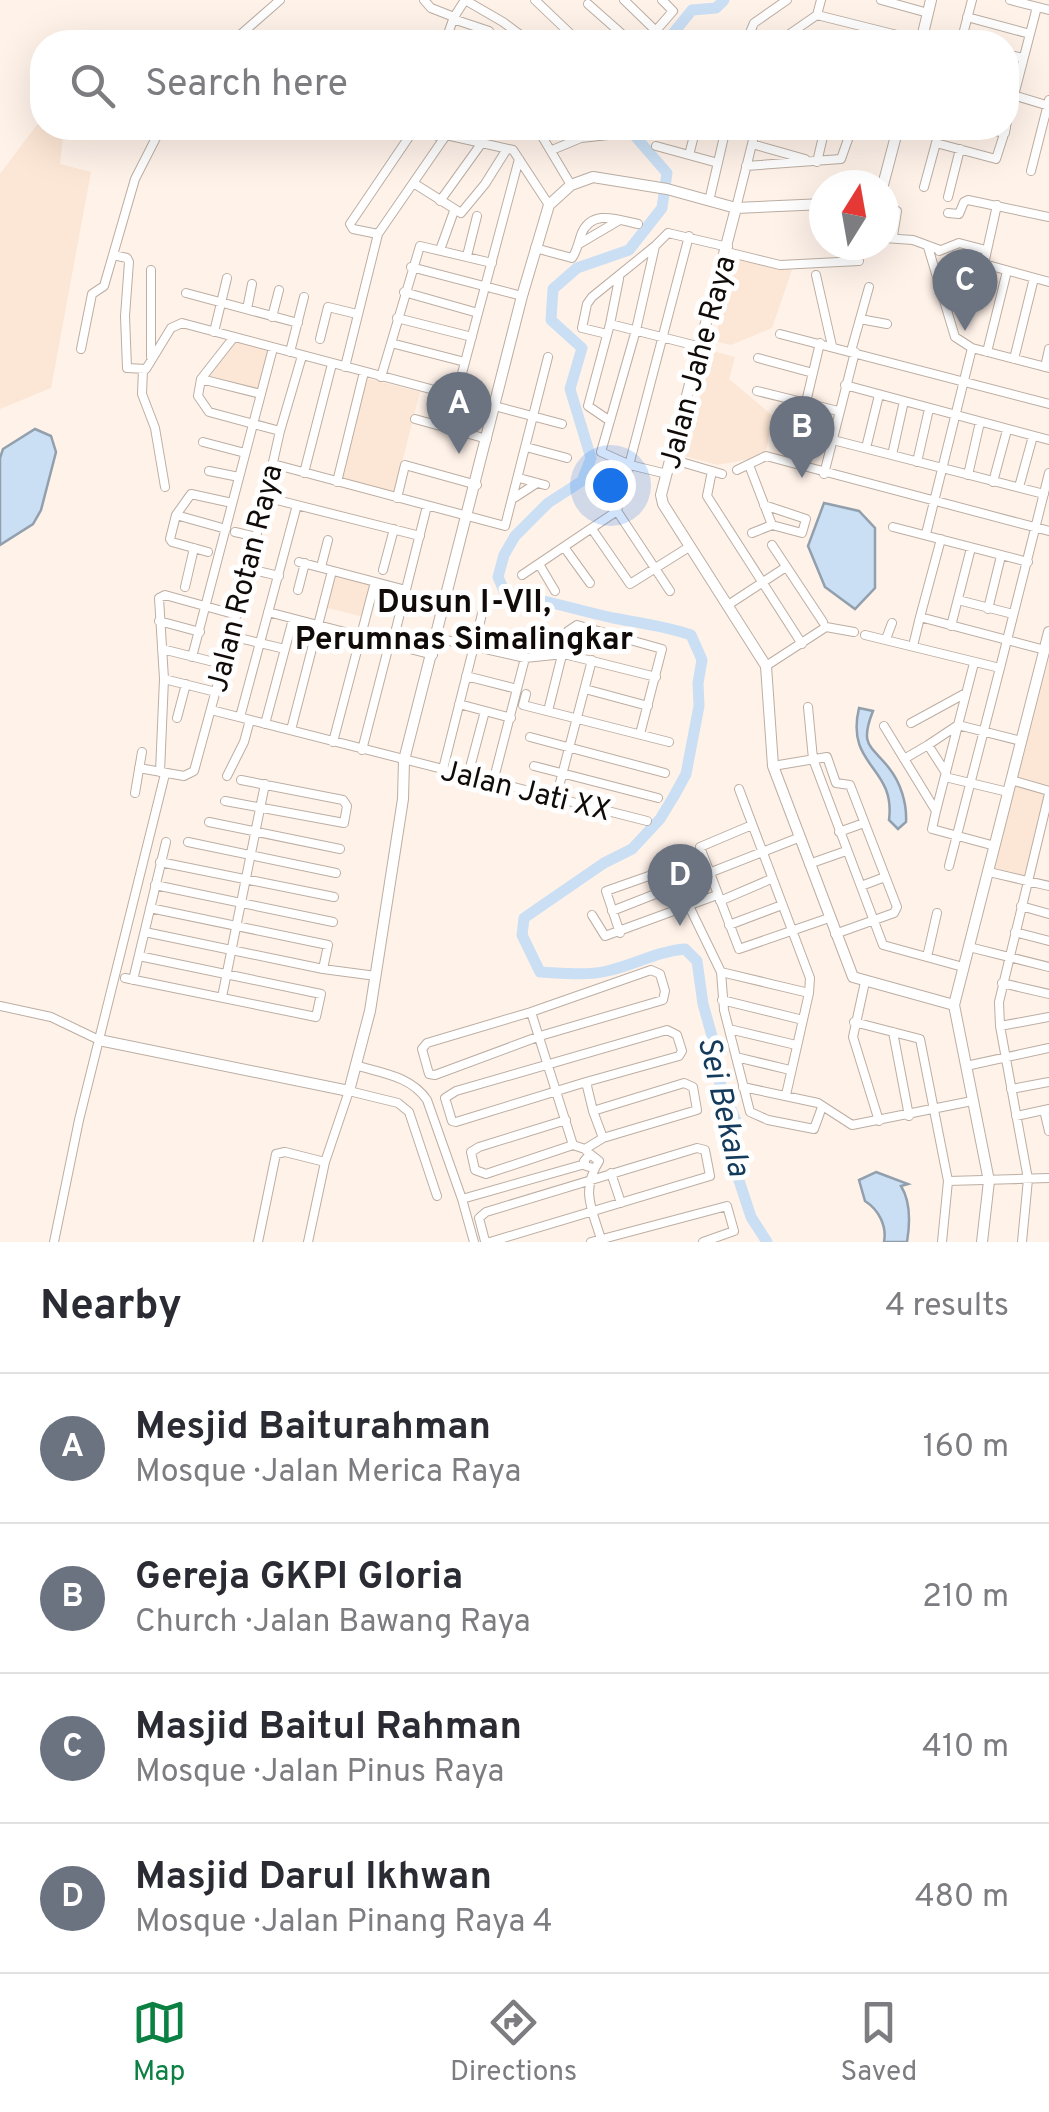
<!DOCTYPE html>
<html lang="en">
<head>
<meta charset="utf-8">
<style>
	:root { --surface:#fff; --page:#f2f2f3; --text:#2b2b33; --muted:#7c7c81; --line:#e1e1e2; --accent:#0b8043 }
	body { margin:0; font-family:Overpass,sans-serif; background:var(--page); color:var(--text) }
	.compass { position:absolute; left:809px; top:170px; width:90px; height:90px; border-radius:50%; background:var(--surface); box-shadow:0 10px 40px #0002; rotate:11deg }
	.you { position:absolute; left:610px; top:485px; width:35px; height:35px; margin:-25px; border:8px solid #fff; border-radius:50%; background:#1a73e8; box-shadow:0 0 0 15px #1a73e833 }
	.badge { display:grid; place-items:center; width:65px; height:65px; border-radius:50%; background:var(--accent); color:#fff; font-size:32px; font-weight:700 }
	.pin { position:absolute; translate:-50% -82px; filter:drop-shadow(0 2px 5px #0008) }
	.pin::after { content:''; position:absolute; top:52px; width:35px; height:30px; background:inherit; clip-path:polygon(0 0,100% 0,50% 100%) }
	.list { margin:0; padding:0; list-style:none }
	h2 { display:flex; justify-content:space-between; align-items:center; height:130px; margin:0; padding:0 40px; font-size:42px }
	h2 small { font-size:32px; font-weight:400; color:var(--muted) }
	.list li { display:grid; grid-template-columns:65px 1fr auto; gap:30px; align-items:center; box-sizing:border-box; height:150px; padding:0 40px; border-top:2px solid var(--line) }
	.list b { display:block; font-size:38px; white-space:nowrap }
	.list p { margin:0; font-size:32px; white-space:nowrap; color:var(--muted) }
	.list em { font-size:32px; font-style:normal; color:var(--muted) }
	.icon { flex:none; width:55px; height:55px; fill:none; stroke:currentColor; stroke-width:2; stroke-linecap:round; stroke-linejoin:round }
	.map { position:relative; flex:none; width:1049px; height:1242px; overflow:hidden }
	.search { position:absolute; background:var(--surface); box-shadow:0 10px 40px #0002; left:30px; right:30px; top:30px; height:110px; display:flex; align-items:center; gap:25px; box-sizing:border-box; padding:0 35px; border-radius:40px; color:var(--muted); font-size:38px }
	.sheet { height:730px; background:var(--surface) }
	nav { display:flex; justify-content:space-around; align-items:center; box-sizing:border-box; height:140px; border-top:2px solid var(--line); background:var(--surface); font-size:28px; color:var(--muted) }
	nav a { display:grid; justify-items:center; gap:5px }
	nav .on { color:var(--accent) }
	.map>svg:first-child { display:block }
	.built { fill:#fce6d5 }
	.water { fill:#cadff4; stroke:#929fad; stroke-width:2.5 }
	.lines { fill:none; stroke-linecap:round; stroke-linejoin:round }
	.river { stroke:#cadff4; stroke-width:11 }
	.street-casing { stroke:#bcaea3; stroke-width:10 }
	.secondary-casing { stroke:#bcaea3; stroke-width:12 }
	.street { stroke:#fff; stroke-width:8 }
	.secondary { stroke:#fff; stroke-width:10 }
	.labels { text-anchor:middle; stroke-width:10; stroke-linejoin:round; paint-order:stroke }
	.street-label { font-size:30px; fill:#100b08; stroke:#fff }
	.neighbourhood-label { font-size:32px; font-weight:bold; fill:#100b08; stroke:#fff }
	.water-label { font-size:32px; font-style:italic; fill:#143b5c; stroke:#fff }
</style>
</head>
<body>
<div class="map">
<svg width="1049" height="1242" viewBox="0 0 1049 1242">
	<rect width="100%" height="100%" fill="#fff2e9"/>
	<!-- built -->
	<path class="built" d="M42 118V128H64L60 164 91 172 51 388 0 409V174Z
		M736 256 792 270 772 328 731 345 714 341Z
		M233 340 271 349 261 392 205 379Z
		M713 351 735 357 729 379 773 416 765 456 718 465 684 456Z
		M366 378 420 392 394 494 340 479Z
		M333 573 372 583 364 617 324 607Z
		M1049 658V789L1017 780Z
		M1014 784 1049 794 1026 879 991 870Z"/>
	<!-- water -->
	<path class="water" d="M35 429 51 436 56 452 41 510 33 524 0 545V458L3 449Z
		M824 503 859 511 875 528V588L855 609 825 587 808 546Z
		M859 708 873 711C859 746 871 745 889 768 901 783 907 804 906 822L898 829 889 820C896 766 845 767 859 708Z
		M876 1172 908 1184 901 1186C911 1202 910 1224 907 1242H884C887 1226 879 1210 865 1201L859 1180Z"/>
	<g class="lines">
		<!-- river -->
		<path class="river" d="M666 42 692 10 716 8 724 0
			M628 128 667 173 662 208 629 250 577 268 553 289 551 320 582 348 570 389 591 458 582 481 548 503 515 536 504 555 498 577 505 593C542 599 577 610 613 618 640 623 665 626 691 635L702 660 698 683 699 706 686 774 674 796 660 819 632 849 604 863 524 918 522 935 540 972C561 973 586 976 607 971 634 965 658 951 685 949L697 961 703 1004 712 1036V1064L736 1121 732 1159 751 1217 767 1242"/>
		<!-- street casing -->
		<g class="street-casing">
			<path id="street" d="M424 0 431 8 454 17
				M535 0 579 42
				M624 0 657 32
				M881 0 928 13
				M1010 0 1049 10
				M588 4 631 42
				M817 15 821 0
				M967 17 1030 34
				M453 19 489 31
				M748 36 777 42
				M232 42 280 0
				M445 42 454 17 465 0 503 22 530 42
				M646 42 673 11 662 0
				M746 42 754 23 787 0
				M778 42 817 15 921 41
				M961 42 972 0
				M1006 54 1023 58
				M1013 95 1049 106
				M1006 126 1037 7
				M414 128 444 138
				M537 128 571 185
				M790 128 823 136
				M981 128 1005 133
				M446 135 513 150 549 205
				M936 143 996 159 1006 128
				M752 144 805 159
				M656 146 718 163
				M552 150 581 138 608 135
				M689 155 696 128
				M817 162 825 128
				M746 166 841 159 852 128
				M1031 171 1049 100
				M415 184 461 213 485 184 507 149
				M924 187 940 128
				M948 197 960 149
				M440 201 481 144
				M709 201 726 128
				M884 204 897 211 893 236
				M997 205 984 264 1049 282
				M736 208 756 128
				M948 213 959 214 964 202 968 200 1049 217
				M378 234 353 229 350 224 415 128
				M884 238 913 240 940 250
				M579 244 618 221
				M535 248 572 258C577 251 578 244 581 235 591 209 616 219 638 224
				M440 250 454 211
				M939 251 959 243 986 250
				M727 252 780 265 859 261
				M113 255 127 258 129 262 125 316 127 368 146 369 171 328 182 323 562 424
				M467 256 477 216
				M411 267 522 296
				M816 275 832 346
				M404 292 478 313
				M186 293 298 323
				M247 309 252 284
				M272 317 279 290
				M397 318 472 337
				M860 319 887 324
				M610 324 701 347
				M214 332 227 278
				M607 334 582 328 587 304 592 297 655 246
				M780 334 1049 404
				M234 337 201 379 198 396 209 412 280 431
				M320 339 328 307 357 314
				M391 343 465 362
				M972 348 1049 368
				M81 349 92 294 104 286 135 179 161 128
				M851 351 869 287
				M290 352 304 297
				M987 352 1007 271
				M151 357V270
				M758 358 813 373
				M1014 359 1034 278
				M345 367 378 234 451 128
				M1045 367 1049 349
				M143 369 142 394 155 428 165 487
				M381 377 420 246 492 263
				M201 379 261 394
				M845 385 1049 440
				M757 391 838 411
				M456 396 519 159
				M415 419 487 439
				M802 419 820 343
				M610 421 588 406 610 324 619 279
				M833 440 1044 494
				M203 442 245 453
				M526 447 567 458
				M866 448 879 395
				M892 455 904 401
				M671 459 722 474
				M917 462 929 409
				M273 464 505 526 548 357
				M749 465 772 525 752 533
				M737 470 766 456 1049 531
				M209 471 239 477
				M712 471 707 496 802 644
				M304 473 332 364
				M667 474 630 465 601 452 636 330 655 246 668 233 728 247
				M824 474 855 352
				M968 475 980 422
				M519 478 545 485
				M337 482 364 372
				M993 482 1007 430
				M1019 487 1033 436
				M265 497 420 536
				M397 498 405 465 477 485
				M514 498 537 483
				M764 505 806 519 802 533 772 525
				M176 515 226 529
				M893 527 1028 562
				M592 529 630 584 689 547
				M235 532 257 537
				M926 534 972 348 955 337 928 247
				M941 539 920 617 1045 650
				M772 545 823 622
				M564 547 590 583
				M208 552 172 542 170 539 176 515 191 494 232 503
				M299 562 406 590
				M539 564 555 591
				M321 567 328 540
				M249 569 279 576
				M383 570 394 529
				M522 575 617 511
				M185 587 194 548
				M298 590 305 563
				M670 591 617 511 689 236
				M958 600 1013 614
				M728 605 786 567
				M988 609 1001 556
				M268 612 433 655
				M159 621 200 632
				M951 626 971 548
				M865 635 1000 668 1049 473
				M231 636 285 649
				M437 638 525 658 564 654 656 677
				M886 639 892 623
				M392 645 427 506
				M913 646 920 617
				M162 649 222 664
				M192 657 273 348
				M766 666 826 627 854 632
				M466 676 517 689
				M164 679 216 692
				M585 689 648 706
				M526 694 523 705 669 742
				M459 704 511 718
				M808 707 813 759 883 945 963 967
				M211 710 647 821
				M548 711 568 631 577 625 662 649 640 734
				M240 717 297 505
				M177 718 186 684
				M911 723 966 693
				M265 724 293 619
				M884 726 936 811 932 829 995 846
				M291 730 332 571
				M530 737 665 773
				M333 742 375 582
				M928 745 958 725 974 663
				M362 750 389 645
				M904 759 928 745 946 773
				M534 766 658 798
				M773 766 827 757 836 783 850 785 897 907 894 913 835 934
				M139 768 184 776 194 771 249 569 280 431 302 356
				M443 769 484 606
				M160 772 164 679 159 598 165 595 237 615
				M468 775 485 711
				M227 776 244 742 250 720
				M945 777 1008 792
				M1011 780 1049 791
				M493 782 525 658
				M739 789 810 978 809 993 786 1095
				M135 793 142 752
				M556 798 592 660
				M225 801 344 823 347 806 343 800 241 780
				M936 811 958 725 1021 741
				M209 822 340 849
				M752 825 700 847 739 949 829 918
				M839 832 864 823
				M188 842 336 873
				M160 862 334 897
				M809 864 846 851
				M949 866 1000 668
				M989 872 1049 886
				M155 885 333 922
				M861 886 885 877
				M720 901 771 879
				M689 906 721 972 724 1010 750 1112 768 1120 814 1129 822 1107
				M1021 906 1049 914
				M150 908 328 945 323 969
				M612 911 798 838
				M592 915 605 936 717 895
				M729 925 782 905
				M145 932 323 969 376 976
				M1015 932 1049 941
				M620 933 606 891 703 857
				M969 947 1049 967
				M927 957 937 913
				M721 972 809 993
				M125 978 316 1017 321 994 139 956
				M133 980 166 842
				M865 982 853 1037 879 1121
				M1002 983 1049 994
				M222 997 265 784
				M722 1000 803 1020
				M0 1006 51 1017 99 1040
				M531 1012 651 970 660 974 665 991 663 1000 540 1036 435 1075 429 1074 422 1049 427 1043 531 1012 573 1145 585 1149 589 1154
				M854 1022 920 1039 948 1181 942 1242
				M1000 1026 1049 1017
				M729 1029 796 1045
				M893 1032 909 1116
				M736 1057 790 1070
				M355 1065C381 1073 411 1076 427 1100L462 1199 585 1164
				M966 1066 1049 1048
				M586 1082 679 1056 682 1051 677 1035 667 1030 456 1091 445 1098 452 1121 456 1122 586 1082 593 1111
				M743 1087 818 1103 852 1125 972 1101
				M1011 1089 1049 1082
				M1044 1110 1049 1131
				M1016 1116 1049 1109
				M566 1120 479 1147 471 1152 475 1170 486 1174 573 1145
				M585 1149 603 1138 697 1110 693 1087 684 1083 593 1111 603 1138
				M593 1168 586 1166 584 1161 590 1154 599 1161C581 1190 591 1207 601 1239
				M611 1173 621 1203
				M948 1181 1049 1178
				M462 1199 474 1242
				M54 1242 79 1120 165 774
				M258 1242 276 1154 285 1152 325 1162
				M308 1242 325 1162 349 1091 398 1103 409 1112 437 1196
				M489 1242 485 1241 479 1218 486 1212 697 1148 705 1150 710 1176 490 1242
				M591 1242 727 1206 734 1231 703 1242
				M1022 1242 1028 1179 1000 1026 999 1002 1049 794"/>
		</g>
		<!-- secondary casing -->
		<g class="secondary-casing">
			<path id="secondary" d="M921 42 931 0
				M883 185 898 128
				M736 208 661 495 663 504 766 666 773 766 853 977 954 1005
				M99 1040 349 1091 370 1011 403 799 404 760 522 296 549 205 571 185 593 177 667 189 736 208 824 204
				M982 1242 989 1181 954 1005 1049 632"/>
		</g>
		<!-- street -->
		<use href="#street" class="street"/>
		<!-- secondary -->
		<use href="#secondary" class="secondary"/>
	</g>
	<g class="labels">
		<!-- street labels -->
		<g class="street-label">
			<text transform="translate(697 362) rotate(-75)" y="10">Jalan Jahe Raya</text>
			<text transform="translate(244 578) rotate(-76)" y="10">Jalan Rotan Raya</text>
			<text transform="translate(526 790) rotate(14)" y="10">Jalan Jati XX</text>
		</g>
		<!-- neighbourhood labels -->
		<g class="neighbourhood-label">
			<text x="464" y="612">Dusun I-VII,<tspan x="464" dy="37">Perumnas Simalingkar</tspan></text>
		</g>
		<!-- water labels -->
		<g class="water-label">
			<text transform="translate(725 1106) rotate(77)" y="11">Sei Bekala</text>
		</g>
	</g>
</svg>
<svg class="compass" viewBox="-18 -18 36 36"><path d="M0-13l5 13h-10z" fill="#e53935"/><path d="M0 13l5-13h-10z" fill="#7c7c81"/></svg>
<div class="you"></div>
<div class="pin badge" style="left:459px;top:454px;background:#6b7280">A</div>
<div class="pin badge" style="left:802px;top:478px;background:#6b7280">B</div>
<div class="pin badge" style="left:965px;top:331px;background:#6b7280">C</div>
<div class="pin badge" style="left:680px;top:926px;background:#6b7280">D</div>
<div class="search"><svg class="icon" aria-label="search" viewBox="0 0 24 24"><circle cx="10" cy="10" r="6"/><path d="M15 15l6 6"/></svg>Search here</div>
</div>
<section class="sheet">
<h2>Nearby<small>4 results</small></h2>
<ul class="list">
<li><span class="badge" style="background:#6b7280">A</span><div><b>Mesjid Baiturahman</b><p>Mosque · Jalan Merica Raya</p></div><em>160 m</em></li>
<li><span class="badge" style="background:#6b7280">B</span><div><b>Gereja GKPI Gloria</b><p>Church · Jalan Bawang Raya</p></div><em>210 m</em></li>
<li><span class="badge" style="background:#6b7280">C</span><div><b>Masjid Baitul Rahman</b><p>Mosque · Jalan Pinus Raya</p></div><em>410 m</em></li>
<li><span class="badge" style="background:#6b7280">D</span><div><b>Masjid Darul Ikhwan</b><p>Mosque · Jalan Pinang Raya 4</p></div><em>480 m</em></li>
</ul>
</section>
<nav>
<a class="on"><svg class="icon" aria-label="map" viewBox="0 0 24 24"><path d="M3 6l6-2 6 2 6-2v14l-6 2-6-2-6 2zM9 4v14M15 6v14"/></svg>Map</a>
<a><svg class="icon" aria-label="directions" viewBox="0 0 24 24"><path d="M12 3l9 9-9 9-9-9zM9 14v-3h6M13 9l2 2-2 2"/></svg>Directions</a>
<a><svg class="icon" aria-label="saved" viewBox="0 0 24 24"><path d="M7 4h10v16l-5-4-5 4z"/></svg>Saved</a>
</nav>
</body>
</html>
